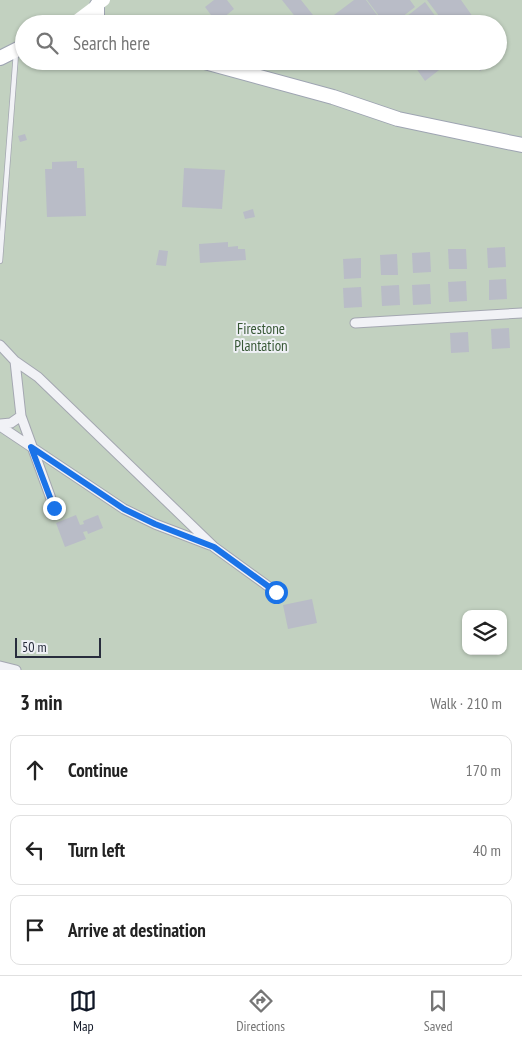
<!DOCTYPE html>
<html lang="en">
<head>
<meta charset="utf-8">
<style>
	:root { --surface:#fff; --page:#f6f6f6; --text:#222; --muted:#767676; --line:#e0e0e0; --accent:#111827 }
	body { margin:0; font-family:"PT Sans Narrow",sans-serif; background:var(--page); color:var(--text) }
	.controls { position:absolute; right:15px; bottom:15px; display:grid; overflow:hidden; border-radius:10px; box-shadow:0 1px 4px #0004 }
	.controls button { width:45px; height:45px; display:grid; place-items:center; padding:0; border:0; border-bottom:1px solid var(--line); background:var(--surface); color:var(--text); font:25px sans-serif }
	.scale { position:absolute; left:15px; bottom:12px; width:86px; box-sizing:border-box; padding-left:5px; border:2px solid #282d3d; border-top:0; font-size:14px; line-height:18px; white-space:nowrap; color:#282d3d; -webkit-text-stroke:4px #eef0f5; paint-order:stroke }
	.stop { position:absolute; width:15px; height:15px; margin:-11px; border:4px solid #1a73e8; border-radius:50%; background:#fff }
	.stop.end { background:#1a73e8; border-color:#fff; box-shadow:0 1px 5px #0008 }
	.list { margin:0; padding:0; list-style:none }
	h2 { display:flex; justify-content:space-between; align-items:center; height:65px; margin:0; padding:0 20px; font-size:21px }
	h2 small { font-size:16px; font-weight:400; color:var(--muted) }
	.list li { display:grid; grid-template-columns:32px 1fr auto; gap:15px; align-items:center; box-sizing:border-box; height:70px; margin:0 10px 10px; padding:0 10px; border:1px solid var(--line); border-radius:10px }
	.list b { display:block; font-size:19px; white-space:nowrap }
	.list em { font-size:16px; font-style:normal; color:var(--muted) }
	.icon { flex:none; width:28px; height:28px; fill:none; stroke:currentColor; stroke-width:2; stroke-linecap:round; stroke-linejoin:round }
	.map { position:relative; flex:none; width:522px; height:670px; overflow:hidden }
	.search { position:absolute; background:var(--surface); box-shadow:0 1px 4px #0004; left:15px; right:15px; top:15px; height:55px; display:flex; align-items:center; gap:12px; box-sizing:border-box; padding:0 18px; border-radius:28px; color:var(--muted); font-size:19px }
	.sheet { height:305px; background:var(--surface) }
	nav { display:flex; justify-content:space-around; align-items:center; box-sizing:border-box; height:70px; border-top:1px solid var(--line); background:var(--surface); font-size:14px; color:var(--muted) }
	nav a { display:grid; justify-items:center; gap:2px }
	nav .on { color:var(--accent) }
	.map>svg:first-child { display:block }
	.green { fill:#c2d1c0; fill-rule:evenodd }
	.building { fill:#b9bcc7 }
	.lines { fill:none; stroke-linecap:round; stroke-linejoin:round }
	.lane-casing { stroke:#a4a7b1; stroke-width:6 }
	.street-casing { stroke:#a4a7b1; stroke-width:11 }
	.primary-casing { stroke:#9ea4b2; stroke-width:16 }
	.lane { stroke:#f1f2f6; stroke-width:4.5 }
	.street { stroke:#f1f2f6; stroke-width:9 }
	.secondary { stroke:#fff; stroke-width:12 }
	.primary { stroke:#fff; stroke-width:14 }
	.route { stroke:#1a73e8; stroke-width:6 }
	.labels { text-anchor:middle; stroke-width:4; stroke-linejoin:round; paint-order:stroke }
	.park-label { font-size:15px; fill:#385836; stroke:#eef0f5 }
</style>
</head>
<body>
<div class="map">
<svg width="522" height="670" viewBox="0 0 522 670">
	<rect width="100%" height="100%" fill="#dee1e7"/>
	<!-- green -->
	<path class="green" d="M0 0H522V670H0ZM24 24H498V61H24ZM466 614H503V651H466Z"/>
	<!-- building -->
	<path class="building" d="M214 0H227L234 9 217 23 205 7Z
		M282 0H301L313 15 301 24Z
		M354 0H366L380 19 373 24H322Z
		M367 0H410L415 7 393 24H385Z
		M427 0H461L478 24H445Z
		M425 2 441 24H397Z
		M411 61H446L448 63 425 81Z
		M473 61H494L480 71Z
		M25 134 27 140 20 142 18 136Z
		M77 161V168H84L86 216 47 217 45 169H52V162Z
		M184 168 225 170 222 209 182 207Z
		M253 209 255 217 245 219 243 212Z
		M228 242V247L238 246V249H245L246 260 200 263 199 244Z
		M505 247 506 267 488 268 487 248Z
		M448 249H466L467 269H449Z
		M159 250 168 251 166 266 156 265Z
		M430 252 431 272 413 273 412 253Z
		M397 254 398 275H381L380 255Z
		M361 258V278L344 279 343 259Z
		M506 279 507 299 489 300V280Z
		M466 281 467 301 449 302 448 282Z
		M430 284 431 304 413 305 412 285Z
		M399 285 400 305 382 306 381 286Z
		M361 287 362 307 344 308 343 288Z
		M509 328 510 348 492 349 491 329Z
		M468 332 469 352 451 353 450 333Z
		M76 515 80 525 84 524 83 521 98 515 103 528 88 534 87 531 83 532 86 539 65 547 56 523Z
		M312 599 317 623 288 629 283 605Z"/>
	<g class="lines">
		<!-- lane casing -->
		<g class="lane-casing">
			<path id="lane" d="M0 261 16 53"/>
		</g>
		<!-- street casing -->
		<g class="street-casing">
			<path id="street" d="M355 323 522 313
				M0 345 15 361 38 377 214 547 276 592
				M15 361 21 416 54 507
				M0 424 11 423 21 416
				M0 426 124 509 155 524 210 545
				M0 666 16 670"/>
		</g>
		<!-- primary casing -->
		<g class="primary-casing">
			<path id="primary" d="M97 5V24
				M0 58 24 46
				M201 61 333 97 398 119 522 145"/>
		</g>
		<!-- lane -->
		<use href="#lane" class="lane"/>
		<!-- street -->
		<use href="#street" class="street"/>
		<!-- secondary -->
		<path class="secondary" d="M72 24 104 0"/>
		<!-- primary -->
		<use href="#primary" class="primary"/>
	</g>
	<g class="lines">
		<!-- route -->
		<path class="route" d="M54 508 31 447 124 509 155 524 214 547 276 592"/>
	</g>
	<g class="labels">
		<!-- park labels -->
		<g class="park-label">
			<text x="261" y="334">Firestone<tspan x="261" dy="17">Plantation</tspan></text>
		</g>
	</g>
</svg>
<div class="controls">
<button><svg class="icon" aria-label="layers" viewBox="0 0 24 24"><path d="M12 4l9 5-9 5-9-5zM3 14l9 5 9-5"/></svg></button>
</div>
<div class="scale">50 m</div>
<div class="stop" style="left:276px;top:592px"></div>
<div class="stop end" style="left:54px;top:508px"></div>
<div class="search"><svg class="icon" aria-label="search" viewBox="0 0 24 24"><circle cx="10" cy="10" r="6"/><path d="M15 15l6 6"/></svg>Search here</div>
</div>
<section class="sheet">
<h2>3 min<small>Walk · 210 m</small></h2>
<ul class="list">
<li><svg class="icon" aria-label="ahead" viewBox="0 0 24 24"><path d="M12 20V5M6 11l6-6 6 6"/></svg><div><b>Continue</b></div><em>170 m</em></li>
<li><svg class="icon" aria-label="left" viewBox="0 0 24 24"><path d="M17 20v-9H6M10 6l-5 5 5 5"/></svg><div><b>Turn left</b></div><em>40 m</em></li>
<li><svg class="icon" aria-label="arrive" viewBox="0 0 24 24"><path d="M6 21V4h12l-3 4 3 4H6"/></svg><div><b>Arrive at destination</b></div></li>
</ul>
</section>
<nav>
<a class="on"><svg class="icon" aria-label="map" viewBox="0 0 24 24"><path d="M3 6l6-2 6 2 6-2v14l-6 2-6-2-6 2zM9 4v14M15 6v14"/></svg>Map</a>
<a><svg class="icon" aria-label="directions" viewBox="0 0 24 24"><path d="M12 3l9 9-9 9-9-9zM9 14v-3h6M13 9l2 2-2 2"/></svg>Directions</a>
<a><svg class="icon" aria-label="saved" viewBox="0 0 24 24"><path d="M7 4h10v16l-5-4-5 4z"/></svg>Saved</a>
</nav>
</body>
</html>
